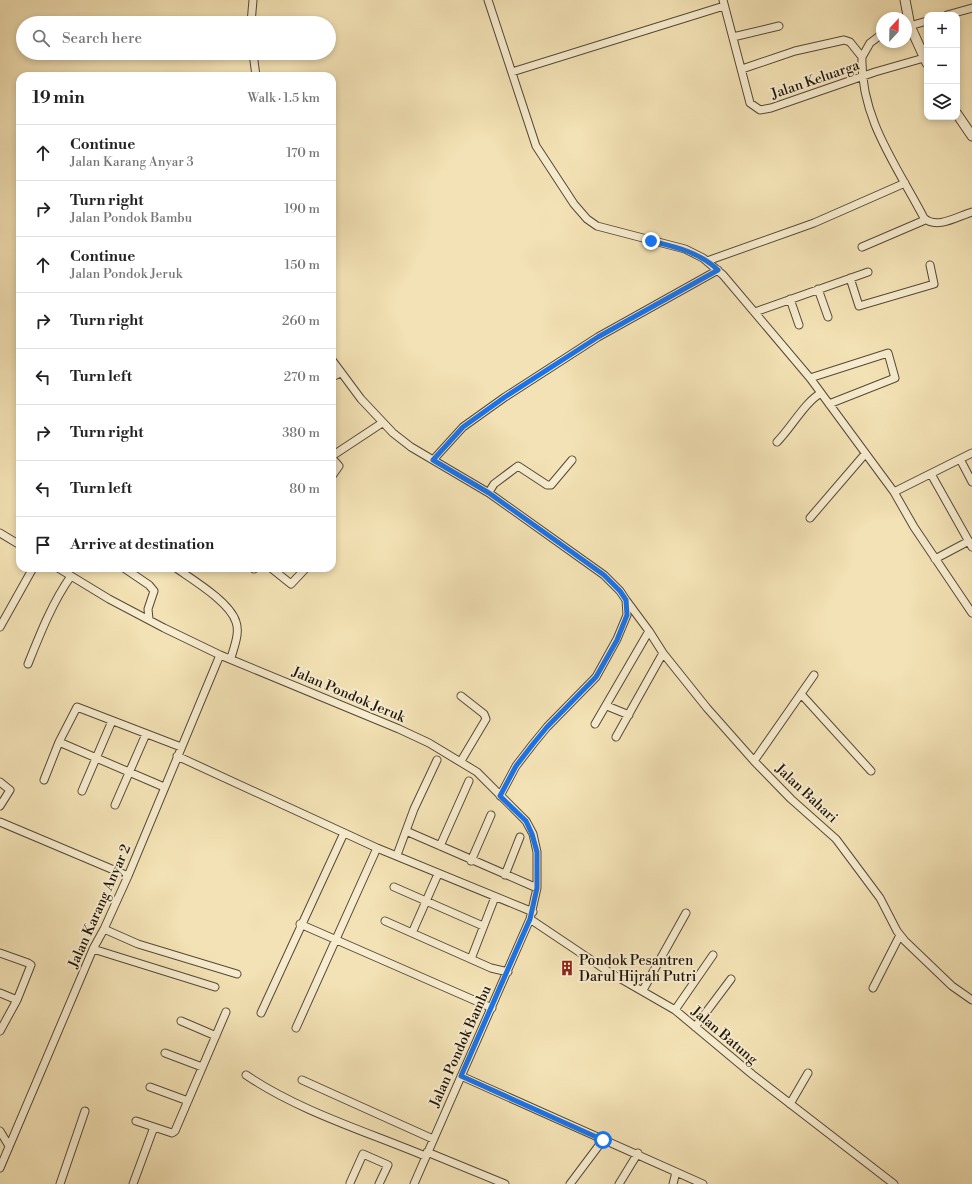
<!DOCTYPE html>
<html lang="en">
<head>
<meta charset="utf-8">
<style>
	:root { --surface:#fff; --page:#f2f2f2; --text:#222; --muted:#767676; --line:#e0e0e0 }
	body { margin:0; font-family:"Libre Bodoni",serif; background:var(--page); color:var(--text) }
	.controls { position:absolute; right:12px; top:12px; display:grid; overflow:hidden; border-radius:8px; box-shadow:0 2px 6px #0003 }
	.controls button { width:36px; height:36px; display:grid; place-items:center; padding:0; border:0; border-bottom:1px solid var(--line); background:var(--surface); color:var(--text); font:20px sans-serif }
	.compass { position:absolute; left:876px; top:12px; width:36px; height:36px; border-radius:50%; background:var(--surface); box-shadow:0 2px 6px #0003; rotate:22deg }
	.stop { position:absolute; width:12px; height:12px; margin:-9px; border:3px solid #1a73e8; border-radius:50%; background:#fff }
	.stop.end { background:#1a73e8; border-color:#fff; box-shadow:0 1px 4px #0008 }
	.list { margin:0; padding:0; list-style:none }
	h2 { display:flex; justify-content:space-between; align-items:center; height:52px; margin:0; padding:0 16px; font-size:17px }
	h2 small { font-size:13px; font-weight:400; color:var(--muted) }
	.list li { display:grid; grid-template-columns:26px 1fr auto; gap:12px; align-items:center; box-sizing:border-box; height:56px; padding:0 16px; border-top:1px solid var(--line) }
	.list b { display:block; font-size:15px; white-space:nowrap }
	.list p { margin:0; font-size:13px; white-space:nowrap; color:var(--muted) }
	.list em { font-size:13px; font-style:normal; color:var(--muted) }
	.icon { flex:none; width:22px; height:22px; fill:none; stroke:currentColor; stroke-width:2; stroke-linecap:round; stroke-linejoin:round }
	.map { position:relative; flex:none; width:972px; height:1184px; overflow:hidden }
	.search { position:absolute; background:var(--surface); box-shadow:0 2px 6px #0003; left:16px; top:16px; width:320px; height:44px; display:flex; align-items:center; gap:10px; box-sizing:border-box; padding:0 14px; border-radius:22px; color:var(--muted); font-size:15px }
	.panel { position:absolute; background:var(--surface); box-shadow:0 2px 6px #0003; left:16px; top:72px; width:320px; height:500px; border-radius:12px }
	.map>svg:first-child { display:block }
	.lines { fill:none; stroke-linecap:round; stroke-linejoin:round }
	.minor-casing { stroke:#564935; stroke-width:9 }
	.tertiary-casing { stroke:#564935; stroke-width:11 }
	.minor { stroke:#f7eccf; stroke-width:7 }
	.tertiary { stroke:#f7eccf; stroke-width:9 }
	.route { stroke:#1a73e8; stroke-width:5 }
	.labels { text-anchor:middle; stroke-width:4; stroke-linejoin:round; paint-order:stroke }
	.street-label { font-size:14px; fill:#21160a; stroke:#f7eccf }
	.poi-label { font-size:14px; fill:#21160a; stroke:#f7eccf; text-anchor:start }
</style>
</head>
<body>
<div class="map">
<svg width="972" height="1184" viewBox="0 0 972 1184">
	<rect width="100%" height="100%" fill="#f3e2b5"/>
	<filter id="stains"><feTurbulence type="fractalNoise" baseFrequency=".005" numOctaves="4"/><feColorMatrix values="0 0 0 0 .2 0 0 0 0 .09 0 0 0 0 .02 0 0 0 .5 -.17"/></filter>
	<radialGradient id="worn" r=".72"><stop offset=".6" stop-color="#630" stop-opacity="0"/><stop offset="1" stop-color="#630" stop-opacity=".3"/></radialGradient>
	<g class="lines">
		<!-- minor casing -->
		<g class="minor-casing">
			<path id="minor" d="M488 0 536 146 574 204 587 219 597 226 685 249 703 258 723 275 810 378 894 492 914 527 972 613
				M723 0 750 103 760 110 771 108 875 72 924 58
				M947 15 972 8
				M251 23 253 0
				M906 27 927 21
				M733 37 779 26
				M253 53 256 76
				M862 57 870 43 882 34
				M742 69 795 51 844 40 850 42 862 57C860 118 897 166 924 218 937 230 958 216 972 212
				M512 72 724 6
				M862 247 925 220
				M707 261 814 223 905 183
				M850 278 859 306 934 284 930 265
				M818 289 828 317
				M790 299 799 325
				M755 312 868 272
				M332 360 361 399 393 433 411 447 489 493 604 575 620 591 626 600 627 615 617 639 596 677 547 727 533 744 516 766 500 796
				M332 377 340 373
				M810 378 888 353 895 378 829 404
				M777 442C791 428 805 402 821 393
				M332 456 382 423
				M332 458 339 466 332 476
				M960 459 972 482
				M433 460 463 427 505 397 598 337 718 270
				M931 474 972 547
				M489 492 494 484 518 466 547 485H551L572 460
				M894 492 972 453
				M810 518 865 454
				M0 533 20 545
				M935 559 969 541
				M58 568 109 599 164 628 220 655 399 729 429 743 477 772 526 821 533 834 537 852V888L530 919 414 1184
				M124 568 149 585 154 591 148 609 149 619
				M176 568C193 580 230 602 236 622 240 633 234 647 231 658
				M271 568 291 584 306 568
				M254 569 255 568
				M626 600 649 631 663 653 707 708 754 761 791 799 836 839 880 898 897 931 905 941 952 986 972 1000
				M0 627 33 568
				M28 664C40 634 52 603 71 576
				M801 694 871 771
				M461 696 484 714 486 719 461 761
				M607 706 629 715
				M595 724 649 631
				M616 737 663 653
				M177 756 377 848 533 912
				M754 761 814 675
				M44 780 59 742
				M0 782 10 790 0 806
				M164 787 59 742 77 707 181 747
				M82 791 112 721
				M115 805 146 734
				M0 822 128 876
				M406 831 537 888
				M440 846 469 781
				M397 855 414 809 437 760
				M471 861 491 815
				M505 875 520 837
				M394 887 483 926
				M530 919 609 972 675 1010 753 1075 894 1184
				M385 921 491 968 508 972
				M300 924 492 1008
				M104 929 138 944 237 974
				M412 933 438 874
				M93 949 215 987
				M0 953 28 963 31 965 17 1000 0 1031
				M471 959 495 897
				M873 988 900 935
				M643 990 686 913
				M0 993 17 1000
				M675 1010 713 955
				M261 1013 344 833
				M181 1021 216 1036
				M695 1027 731 979
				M296 1028 377 848
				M165 1053 202 1067
				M246 1075C299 1111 365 1131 425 1156
				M461 1076 703 1184
				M302 1080 433 1139
				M150 1087 188 1101
				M790 1104 808 1073
				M154 1127 172 1133 175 1131 226 1012
				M0 1131 9 1146
				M427 1152 505 1184
				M0 1168 93 949 104 929 128 876 220 655
				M350 1183 363 1154 388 1165 379 1184
				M60 1184 85 1111
				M133 1184 154 1127 136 1121
				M570 1184 603 1140
				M619 1184 638 1153
				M673 1184 676 1172"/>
		</g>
		<!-- tertiary casing -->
		<g class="tertiary-casing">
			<path id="tertiary" d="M905 0 910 26 927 63
				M957 114 972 136"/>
		</g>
		<!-- minor -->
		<use href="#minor" class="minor"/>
		<!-- tertiary -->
		<use href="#tertiary" class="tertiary"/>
	</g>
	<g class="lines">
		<!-- route -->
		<path class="route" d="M603 1140 461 1076 530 919 537 888V852L532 834 526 821 500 796 516 766 533 744 547 727 596 677 617 640 627 615 626 600 620 591 604 575 489 493 433 460 463 427 505 397 598 337 718 270C699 252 676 247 651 241"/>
	</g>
	<!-- icons -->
	<defs>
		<g id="building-bare" transform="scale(1.2)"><path d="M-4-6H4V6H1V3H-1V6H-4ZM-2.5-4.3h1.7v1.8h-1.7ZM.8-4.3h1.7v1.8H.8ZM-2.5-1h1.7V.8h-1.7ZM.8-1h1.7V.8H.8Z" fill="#8f2418" stroke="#f7eccf" stroke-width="2.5" paint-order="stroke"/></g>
	</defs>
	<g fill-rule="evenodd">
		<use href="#building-bare" x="567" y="968"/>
	</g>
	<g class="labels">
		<!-- street labels -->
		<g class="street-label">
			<text transform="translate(815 79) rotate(-19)" y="5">Jalan Keluarga</text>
			<text transform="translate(349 694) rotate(23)" y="5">Jalan Pondok Jeruk</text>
			<text transform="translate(807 793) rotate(43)" y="5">Jalan Bahari</text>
			<text transform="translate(99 906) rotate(-66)" y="5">Jalan Karang Anyar 2</text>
			<text transform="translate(725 1035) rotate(40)" y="5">Jalan Batung</text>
			<text transform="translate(460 1046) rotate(-66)" y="5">Jalan Pondok Bambu</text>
		</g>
		<!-- poi labels -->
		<g class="poi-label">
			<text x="579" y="965">Pondok Pesantren<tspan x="579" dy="16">Darul Hijrah Putri</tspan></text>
		</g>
	</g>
	<rect width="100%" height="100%" filter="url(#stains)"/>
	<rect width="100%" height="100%" fill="url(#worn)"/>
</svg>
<div class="controls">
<button>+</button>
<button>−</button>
<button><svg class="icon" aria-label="layers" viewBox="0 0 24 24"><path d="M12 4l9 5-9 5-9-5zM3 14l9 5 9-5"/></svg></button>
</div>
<svg class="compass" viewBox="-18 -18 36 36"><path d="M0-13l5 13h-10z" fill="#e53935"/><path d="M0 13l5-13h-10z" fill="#767676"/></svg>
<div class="stop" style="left:603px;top:1140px"></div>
<div class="stop end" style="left:651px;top:241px"></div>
<div class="search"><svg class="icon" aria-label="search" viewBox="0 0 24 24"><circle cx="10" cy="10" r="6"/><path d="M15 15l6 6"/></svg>Search here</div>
<section class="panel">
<h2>19 min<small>Walk · 1.5 km</small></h2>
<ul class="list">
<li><svg class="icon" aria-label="ahead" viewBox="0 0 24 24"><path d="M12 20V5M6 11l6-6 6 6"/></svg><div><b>Continue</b><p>Jalan Karang Anyar 3</p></div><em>170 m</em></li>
<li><svg class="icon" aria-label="right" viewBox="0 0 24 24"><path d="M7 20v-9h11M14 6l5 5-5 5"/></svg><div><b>Turn right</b><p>Jalan Pondok Bambu</p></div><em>190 m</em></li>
<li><svg class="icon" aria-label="ahead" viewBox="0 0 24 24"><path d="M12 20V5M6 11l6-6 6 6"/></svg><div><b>Continue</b><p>Jalan Pondok Jeruk</p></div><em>150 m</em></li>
<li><svg class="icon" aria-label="right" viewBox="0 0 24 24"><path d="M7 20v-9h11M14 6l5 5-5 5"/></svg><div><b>Turn right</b></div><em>260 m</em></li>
<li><svg class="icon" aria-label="left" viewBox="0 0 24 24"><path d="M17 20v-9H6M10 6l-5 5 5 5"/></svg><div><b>Turn left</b></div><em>270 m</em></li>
<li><svg class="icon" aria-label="right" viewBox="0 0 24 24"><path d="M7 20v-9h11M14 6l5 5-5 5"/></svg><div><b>Turn right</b></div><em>380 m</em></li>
<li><svg class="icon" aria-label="left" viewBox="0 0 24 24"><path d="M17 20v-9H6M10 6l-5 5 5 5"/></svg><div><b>Turn left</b></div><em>80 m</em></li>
<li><svg class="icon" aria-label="arrive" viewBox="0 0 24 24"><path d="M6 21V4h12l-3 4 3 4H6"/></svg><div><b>Arrive at destination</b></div></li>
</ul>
</section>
</div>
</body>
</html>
